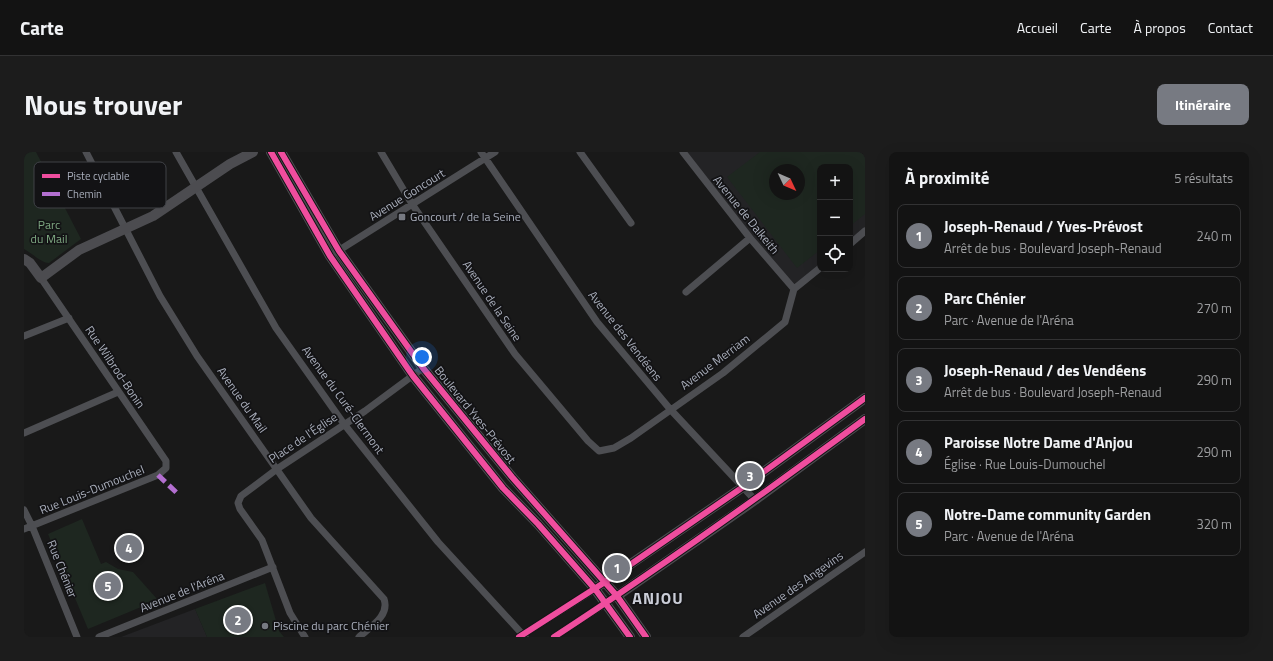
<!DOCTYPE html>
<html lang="fr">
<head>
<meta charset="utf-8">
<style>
	:root { --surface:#131313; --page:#1c1c1c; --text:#f1f3f6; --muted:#9d9ea0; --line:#323233; --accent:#777a82 }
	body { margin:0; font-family:"Titillium Web",sans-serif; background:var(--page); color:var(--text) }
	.controls { position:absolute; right:12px; top:12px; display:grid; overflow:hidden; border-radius:8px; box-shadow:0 4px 16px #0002 }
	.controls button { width:36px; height:36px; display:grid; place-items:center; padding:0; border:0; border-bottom:1px solid var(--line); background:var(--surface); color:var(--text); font:20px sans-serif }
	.compass { position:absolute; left:745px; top:12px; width:36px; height:36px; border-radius:50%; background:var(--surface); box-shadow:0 4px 16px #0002; rotate:134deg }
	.you { position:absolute; left:398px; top:205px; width:14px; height:14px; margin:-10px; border:3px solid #fff; border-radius:50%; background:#1a73e8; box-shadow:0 0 0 6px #1a73e833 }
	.badge { display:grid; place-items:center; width:26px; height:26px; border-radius:50%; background:var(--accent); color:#fff; font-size:13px; font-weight:700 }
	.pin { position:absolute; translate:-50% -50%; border:2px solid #fff; box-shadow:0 1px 4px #0006 }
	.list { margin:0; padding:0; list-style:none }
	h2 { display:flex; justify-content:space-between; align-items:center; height:52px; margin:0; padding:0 16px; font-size:17px }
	h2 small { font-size:13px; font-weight:400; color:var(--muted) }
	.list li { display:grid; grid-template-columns:26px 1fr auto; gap:12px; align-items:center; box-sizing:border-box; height:64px; margin:0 8px 8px; padding:0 8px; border:1px solid var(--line); border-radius:8px }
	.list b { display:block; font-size:15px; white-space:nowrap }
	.list p { margin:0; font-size:13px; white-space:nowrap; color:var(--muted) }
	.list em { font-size:13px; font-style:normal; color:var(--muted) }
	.icon { flex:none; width:22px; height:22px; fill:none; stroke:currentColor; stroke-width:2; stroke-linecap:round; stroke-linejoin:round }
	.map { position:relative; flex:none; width:841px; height:485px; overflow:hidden; border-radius:8px }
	header { display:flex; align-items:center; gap:24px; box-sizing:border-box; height:56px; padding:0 20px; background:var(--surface); border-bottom:1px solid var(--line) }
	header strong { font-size:19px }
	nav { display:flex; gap:22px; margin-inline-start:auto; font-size:14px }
	.intro { display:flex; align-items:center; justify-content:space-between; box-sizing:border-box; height:96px; padding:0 24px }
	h1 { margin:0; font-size:28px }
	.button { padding:10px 18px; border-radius:8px; background:var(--accent); color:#fff; font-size:14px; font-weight:700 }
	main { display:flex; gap:24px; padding:0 24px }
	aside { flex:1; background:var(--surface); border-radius:8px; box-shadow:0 4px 16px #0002 }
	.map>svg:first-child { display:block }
	.built { fill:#232325; fill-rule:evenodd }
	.green { fill:#1e2720; fill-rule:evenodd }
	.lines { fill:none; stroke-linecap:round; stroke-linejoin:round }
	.street { stroke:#4d4e52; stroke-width:7 }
	.secondary { stroke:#4c4c50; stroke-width:10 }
	.quiet { stroke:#b36fd0; stroke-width:5; stroke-dasharray:10 5; stroke-linecap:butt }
	.cycleway-casing { stroke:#131315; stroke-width:8 }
	.cycleway { stroke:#ef4d9e; stroke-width:6 }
	.poi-dot { fill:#777a82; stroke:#131315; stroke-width:1.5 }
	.labels { text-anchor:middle; stroke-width:3.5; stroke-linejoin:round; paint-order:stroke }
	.street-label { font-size:12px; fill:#a9aebb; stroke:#131315 }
	.poi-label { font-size:12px; fill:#a9aebb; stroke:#131315; text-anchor:start }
	.park-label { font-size:12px; fill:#7ea882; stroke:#131315 }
	.district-label { font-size:16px; font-weight:bold; letter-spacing:1px; fill:#cacdd7; stroke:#131315 }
	.key { fill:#131315; stroke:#404247; stroke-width:1 }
	.key-label { font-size:11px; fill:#a9aebb }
</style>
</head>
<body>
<header>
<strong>Carte</strong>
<nav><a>Accueil</a><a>Carte</a><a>À propos</a><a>Contact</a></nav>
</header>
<div class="intro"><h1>Nous trouver</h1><a class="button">Itinéraire</a></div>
<main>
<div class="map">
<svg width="841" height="485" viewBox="0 0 841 485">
	<rect width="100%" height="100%" fill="#191919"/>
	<!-- built -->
	<path class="built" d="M659 0H841V79L826 92V15H796V116L770 137ZM751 18H775V42H751Z
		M171 457 183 485H97Z"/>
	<!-- green -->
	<path class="green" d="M0 0H12L57 87 25 111C17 111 8 101 0 97Z
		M736 0H841V62L826 74V15H796V98L773 116 703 25ZM751 18H775V42H751Z
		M58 367 77 412 82 410 94 417 109 420 134 448 64 477 24 382Z
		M241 431 255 479 260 485H183L171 457Z"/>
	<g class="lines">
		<!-- street -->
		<path class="street" d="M62 0 136 144 173 204 287 366 360 447C366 464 346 475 335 485
			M152 0 252 176 320 272 414 390 501 485
			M357 0 388 52 491 202 564 289 575 299 590 296 607 286 699 221 761 170 770 137 796 116
			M457 0 573 170 646 257 731 348
			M556 0 607 71
			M659 0 726 86 770 137
			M826 92 841 79
			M306 104 471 0
			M662 140 726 86
			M0 184 45 166
			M0 281 94 240
			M0 358 8 374 53 485
			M0 377 134 323 142 316V309L17 126
			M75 485 249 415
			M281 485 266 461 238 388 216 357 214 351 217 344 253 317 341 259 399 216
			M495 485 571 437
			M530 485 593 444
			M719 485 841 400"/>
		<!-- secondary -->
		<path class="secondary" d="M247 0 306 104 389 224 479 336 514 372 571 437 606 485
			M257 0 315 99 399 216 488 325 593 444 622 485
			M0 107 6 111 17 126 55 98 129 64 206 12 229 0
			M576 433 719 335 841 246
			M593 444 731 348 841 267"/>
		<!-- quiet -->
		<path class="quiet" d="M134 323 153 341"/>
		<!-- cycleway casing -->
		<g class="cycleway-casing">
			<path id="cycleway" d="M247 0 306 104 389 224 479 336 514 372 571 437 606 485
				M257 0 315 99 399 216 488 325 593 444 622 485
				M495 485 581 430 719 335 841 246
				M530 485C636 416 739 342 841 267"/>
		</g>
		<!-- cycleway -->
		<use href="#cycleway" class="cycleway"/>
	</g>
	<!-- markers -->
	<g class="poi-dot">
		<rect x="374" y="61" width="8" height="8" rx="2"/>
		<circle cx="241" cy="474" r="4"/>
	</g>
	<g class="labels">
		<!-- street labels -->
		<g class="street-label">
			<text transform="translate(383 43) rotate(-32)" y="4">Avenue Goncourt</text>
			<text transform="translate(722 63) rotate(51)" y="4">Avenue de Dalkeith</text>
			<text transform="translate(468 149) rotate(56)" y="4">Avenue de la Seine</text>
			<text transform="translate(601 184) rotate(52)" y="4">Avenue des Vendéens</text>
			<text transform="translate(691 210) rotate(-37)" y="4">Avenue Merriam</text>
			<text transform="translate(91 215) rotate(56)" y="4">Rue Wilbrod-Bonin</text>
			<text transform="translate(218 248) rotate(55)" y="4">Avenue du Mail</text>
			<text transform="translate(319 248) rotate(54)" y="4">Avenue du Curé-Clermont</text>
			<text transform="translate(451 263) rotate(51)" y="4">Boulevard Yves-Prévost</text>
			<text transform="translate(279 286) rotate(-34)" y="4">Place de l'Église</text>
			<text transform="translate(68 338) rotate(-22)" y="4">Rue Louis-Dumouchel</text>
			<text transform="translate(38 417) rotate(68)" y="4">Rue Chénier</text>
			<text transform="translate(774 433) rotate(-35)" y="4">Avenue des Angevins</text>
			<text transform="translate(158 440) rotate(-22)" y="4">Avenue de l'Aréna</text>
		</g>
		<!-- poi labels -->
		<g class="poi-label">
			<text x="386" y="69">Goncourt / de la Seine</text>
			<text x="249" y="478">Piscine du parc Chénier</text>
		</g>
		<!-- park labels -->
		<g class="park-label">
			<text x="25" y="77">Parc<tspan x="25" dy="14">du Mail</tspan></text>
		</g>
		<!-- district labels -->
		<g class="district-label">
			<text x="634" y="452">ANJOU</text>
		</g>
	</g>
	<!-- legend -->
	<rect x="10" y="10" width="132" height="46" rx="6" class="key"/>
	<rect x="18" y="22" width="18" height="4" fill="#ef4d9e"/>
	<rect x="18" y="40" width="18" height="4" fill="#b36fd0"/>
	<g class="key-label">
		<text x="43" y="28">Piste cyclable</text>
		<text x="43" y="46">Chemin</text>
	</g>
</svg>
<div class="controls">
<button>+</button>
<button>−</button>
<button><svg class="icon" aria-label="locate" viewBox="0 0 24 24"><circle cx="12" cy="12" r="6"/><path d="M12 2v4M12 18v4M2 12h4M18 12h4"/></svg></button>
</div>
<svg class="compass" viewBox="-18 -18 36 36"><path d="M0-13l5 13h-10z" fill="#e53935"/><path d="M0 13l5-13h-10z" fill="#9d9ea0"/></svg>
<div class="you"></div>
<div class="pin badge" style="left:593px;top:416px">1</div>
<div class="pin badge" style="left:214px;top:468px">2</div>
<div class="pin badge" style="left:726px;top:324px">3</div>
<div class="pin badge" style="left:105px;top:396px">4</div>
<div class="pin badge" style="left:84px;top:434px">5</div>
</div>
<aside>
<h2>À proximité<small>5 résultats</small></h2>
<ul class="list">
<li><span class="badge">1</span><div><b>Joseph-Renaud / Yves-Prévost</b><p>Arrêt de bus · Boulevard Joseph-Renaud</p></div><em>240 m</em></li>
<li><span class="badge">2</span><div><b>Parc Chénier</b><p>Parc · Avenue de l'Aréna</p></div><em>270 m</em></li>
<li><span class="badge">3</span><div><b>Joseph-Renaud / des Vendéens</b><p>Arrêt de bus · Boulevard Joseph-Renaud</p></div><em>290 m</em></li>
<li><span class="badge">4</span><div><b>Paroisse Notre Dame d'Anjou</b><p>Église · Rue Louis-Dumouchel</p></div><em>290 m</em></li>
<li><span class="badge">5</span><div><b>Notre-Dame community Garden</b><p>Parc · Avenue de l'Aréna</p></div><em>320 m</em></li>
</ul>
</aside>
</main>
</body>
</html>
